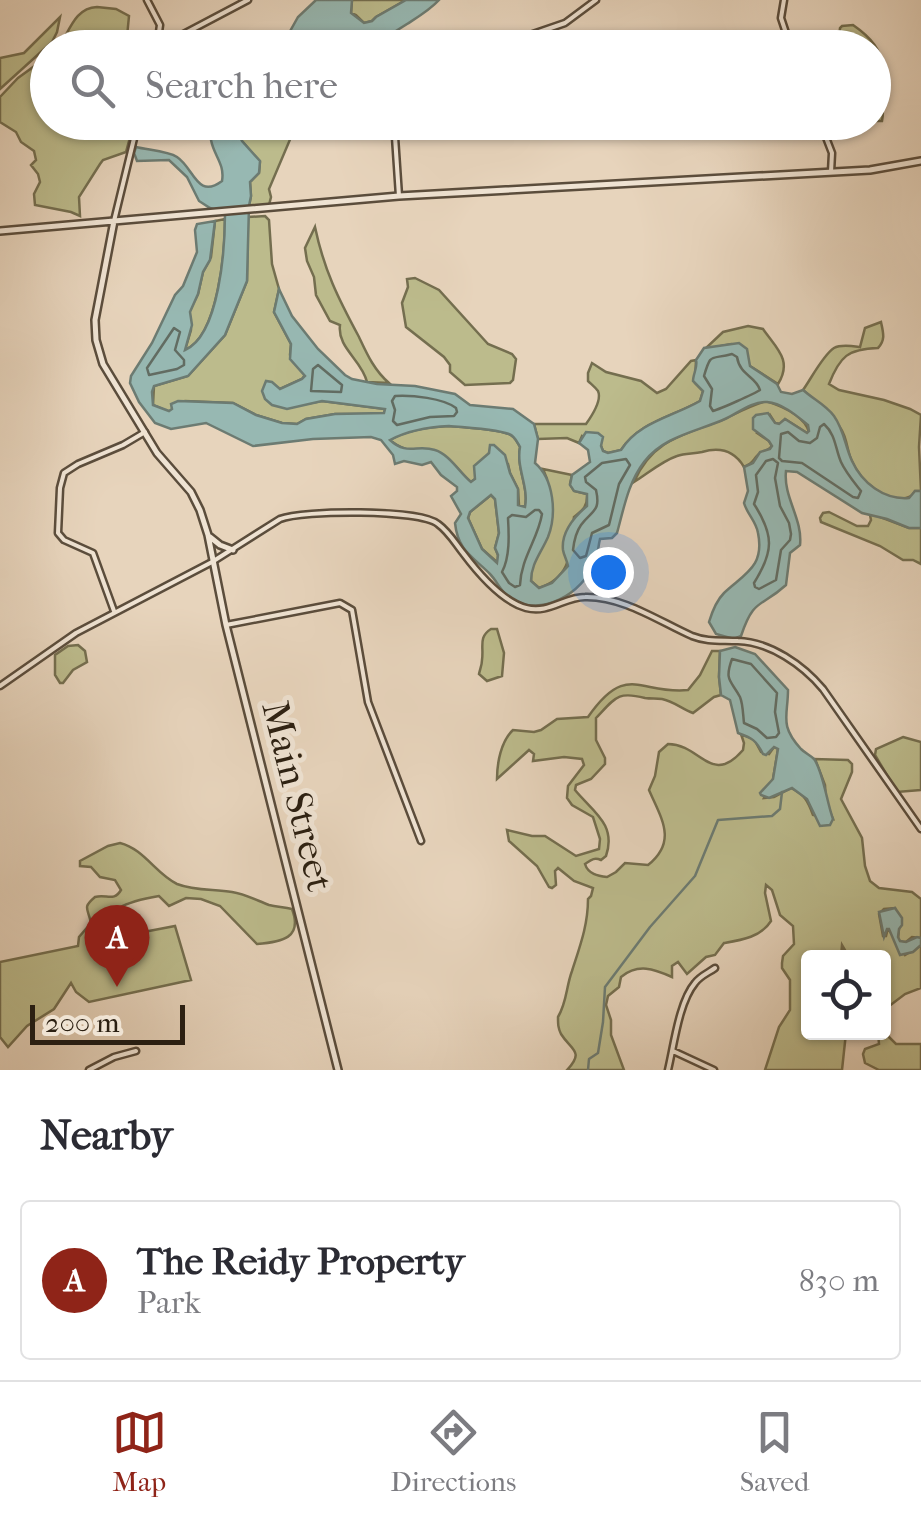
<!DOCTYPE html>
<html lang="en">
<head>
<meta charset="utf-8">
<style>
	:root { --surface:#fff; --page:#f2f2f3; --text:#2b2b33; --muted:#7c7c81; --line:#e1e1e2; --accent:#8f2418 }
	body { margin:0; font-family:"IM FELL French Canon",serif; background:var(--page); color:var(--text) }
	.controls { position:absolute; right:30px; bottom:30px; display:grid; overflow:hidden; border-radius:10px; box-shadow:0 2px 8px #0004 }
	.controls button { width:90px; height:90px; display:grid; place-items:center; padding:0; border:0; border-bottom:2px solid var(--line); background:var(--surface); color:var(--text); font:50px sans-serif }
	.scale { position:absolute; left:30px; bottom:25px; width:155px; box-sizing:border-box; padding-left:10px; border:5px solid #2c2012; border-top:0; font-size:28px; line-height:35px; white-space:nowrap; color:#2c2012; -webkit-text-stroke:8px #efe3d3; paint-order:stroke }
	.you { position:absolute; left:608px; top:572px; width:35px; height:35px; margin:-25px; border:8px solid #fff; border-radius:50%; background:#1a73e8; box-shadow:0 0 0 15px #1a73e833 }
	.badge { display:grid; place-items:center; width:65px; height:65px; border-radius:50%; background:var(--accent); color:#fff; font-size:32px; font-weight:700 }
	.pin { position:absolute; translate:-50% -82px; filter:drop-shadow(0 2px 5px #0008) }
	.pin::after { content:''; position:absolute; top:52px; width:35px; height:30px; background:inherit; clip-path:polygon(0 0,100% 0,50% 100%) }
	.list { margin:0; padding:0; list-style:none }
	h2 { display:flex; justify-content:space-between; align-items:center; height:130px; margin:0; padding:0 40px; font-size:42px }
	h2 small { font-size:32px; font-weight:400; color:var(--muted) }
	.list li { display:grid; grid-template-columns:65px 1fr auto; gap:30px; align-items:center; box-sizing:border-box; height:160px; margin:0 20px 20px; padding:0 20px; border:2px solid var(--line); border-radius:10px }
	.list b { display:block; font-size:38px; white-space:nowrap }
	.list p { margin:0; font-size:32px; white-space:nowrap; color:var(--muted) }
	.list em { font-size:32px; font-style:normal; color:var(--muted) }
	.icon { flex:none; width:55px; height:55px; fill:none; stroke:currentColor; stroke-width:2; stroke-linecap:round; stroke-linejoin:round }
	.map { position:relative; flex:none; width:921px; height:1070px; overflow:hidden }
	.search { position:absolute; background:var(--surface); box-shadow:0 2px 8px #0004; left:30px; right:30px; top:30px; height:110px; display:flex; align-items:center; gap:25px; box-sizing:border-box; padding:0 35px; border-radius:55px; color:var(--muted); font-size:38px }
	.sheet { height:310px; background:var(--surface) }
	nav { display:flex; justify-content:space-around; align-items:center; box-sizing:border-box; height:140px; border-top:2px solid var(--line); background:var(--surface); font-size:28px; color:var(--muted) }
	nav a { display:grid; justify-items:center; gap:5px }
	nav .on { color:var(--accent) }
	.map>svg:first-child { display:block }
	.green { fill:#bcbb8c; stroke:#746e4f; stroke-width:2.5 }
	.water { fill:#97b8b2; stroke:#6c7b72; stroke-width:2.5; fill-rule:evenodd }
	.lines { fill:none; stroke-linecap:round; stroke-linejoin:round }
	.shore { stroke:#626c62; stroke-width:2.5 }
	.stream { stroke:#6c7b72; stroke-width:2.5 }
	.minor-casing { stroke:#5b4d3c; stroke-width:9 }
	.tertiary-casing { stroke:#5b4d3c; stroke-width:10 }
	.minor { stroke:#efe3d3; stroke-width:4 }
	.tertiary { stroke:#efe3d3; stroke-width:5 }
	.labels { text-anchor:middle; stroke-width:10; stroke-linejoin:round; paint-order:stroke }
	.street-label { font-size:38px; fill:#2c2012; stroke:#efe3d3 }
</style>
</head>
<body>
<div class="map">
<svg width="921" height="1070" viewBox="0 0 921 1070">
	<rect width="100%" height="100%" fill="#e7d4bc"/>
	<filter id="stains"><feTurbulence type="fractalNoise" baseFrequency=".002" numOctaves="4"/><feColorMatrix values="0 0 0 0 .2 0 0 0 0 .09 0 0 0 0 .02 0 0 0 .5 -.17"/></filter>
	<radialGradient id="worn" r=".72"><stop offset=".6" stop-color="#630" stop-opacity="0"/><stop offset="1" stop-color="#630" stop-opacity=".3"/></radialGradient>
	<!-- green -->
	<path class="green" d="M352 0H406L376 17 372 21 364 23 356 15 351 13Z
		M97 7 116 9 129 16 126 47H59C70 30 75 8 97 7Z
		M60 17 57 32 52 42 0 89V58L24 53Z
		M853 25C869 36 886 52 880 72 879 80 876 81 877 89 879 101 885 107 882 121H874V48L838 47 840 28 842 26Z
		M47 57 48 122H128L131 124 132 130 126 152 103 160 100 164 79 197 80 216 71 212 35 205 34 194 40 182 38 174 31 165 36 160 34 151 21 142 16 132 0 122V97L18 78Z
		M248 123H297L269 189 271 197 269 205 249 206 251 196 250 182 259 173 260 162 242 141 239 135Z
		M265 216 269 220 272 264 279 289 274 312 291 344 290 355 305 375 302 379 280 389 266 382 306 404 322 401 385 409 384 414H335L306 419 297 424 282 423 256 415 233 403 185 401 169 412 153 405 154 386 188 376 225 335 247 281 248 217Z
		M225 219C225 251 218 337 185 350L191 330 189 312 198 294 203 272 211 257 215 221Z
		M315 227C324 270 338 298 359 337 367 354 374 370 389 383L367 382C362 360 337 348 340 325L330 321 316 295 314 277 307 261 305 248Z
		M415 278 439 290 488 344 512 354 516 359 513 380 510 383 465 385 450 372V365L444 357 406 327 402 303 408 287 407 279Z
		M881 322C883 332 886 340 878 348 848 349 840 356 829 384L839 390 884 400 910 409 921 415 919 447 921 491H915L912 496C888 507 860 481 851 459 847 450 847 438 841 429 832 412 817 403 803 390 811 379 823 355 834 348 841 344 852 346 860 347L865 328Z
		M748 326 763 329C776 348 793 360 778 384L750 366 731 344 711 348 707 347 723 332Z
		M696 360 695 383 703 391 700 401C672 417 639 422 621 450L608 453 603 451 601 446 582 436 579 443 567 438 538 439 534 424H586C591 417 602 400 598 391 595 387 591 384 588 381V373L592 363 606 372 641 381 657 393 666 389 691 361Z
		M766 401C782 406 804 415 809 432L807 433 785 419 780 424 775 423 770 415 757 433 769 441 772 446C768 451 764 451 759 454 752 460 755 462 744 467 734 450 719 447 702 452 693 454 685 453 677 456 662 461 647 474 634 482 652 440 683 435 722 420 737 413 749 406 766 401Z
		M449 426C464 427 497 429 509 434 515 436 517 442 520 447 516 468 529 487 525 507L519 505 518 489 510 473 508 464 489 453 475 479 471 482C463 476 455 463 446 458 428 448 409 457 390 440 406 430 429 427 449 426Z
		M543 469 572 475 570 484 574 491 587 494C588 506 583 510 574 517 570 548 574 577 539 588L531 581V570L538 554 547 479Z
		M491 495 495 499 499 533 495 548 498 555V563L482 549 468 518 470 512Z
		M829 512 857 526H868L871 520 870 515H875L909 528H921V564L913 560H903L880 546 821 522 820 518 823 513Z
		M491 629H497L504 653 502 676 487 681 479 674C480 669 482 665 482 660 484 647 478 637 491 629Z
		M78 645 85 651 87 662 73 670 63 683H60L55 675V655L68 646Z
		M712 651H720L719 677 721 695 714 697 693 713C682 709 673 701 662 699 657 698 651 699 645 698 618 691 616 697 596 718V740L605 758V764L591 779 576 785 575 790C592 811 617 824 606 856L601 860C594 857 591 860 585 864 588 874 598 876 607 877L616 872 625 863 648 865C678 841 661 818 649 790L655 776 659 752 668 744C701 744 711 787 743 750L744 743 741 734 754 739 761 752 769 754 774 747 778 749 773 779 764 798 774 797 791 788C805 795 808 801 813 815L833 819 826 802 825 785 815 759 848 760 852 764V772L841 799 862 838 865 866 870 881 879 888 912 892 921 899V938L912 937 906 942H900L898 938 899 929 895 908 884 909 879 914 883 936H886L888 928 905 955 921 945V988L905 994 884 1010V958L849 957 842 945 841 957 808 958V1032L846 1033 842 1070H765L779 1027 790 1010V980L782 968V963L783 956 794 944 793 926 780 915 772 890 766 885 765 893 771 921C761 937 742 940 724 943L715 955 706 957 687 974 678 962 672 966V977C654 969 638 963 621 977L619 987 608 996 606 1005 611 1020V1035L624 1070H567C585 1051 571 1050 561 1034 558 1028 558 1024 558 1017 567 1002 566 987 572 971 580 946 588 925 588 899L591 896 593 888 574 881 558 868 555 871 556 885 552 888 549 887 537 866 509 841 507 830 532 836H545L576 856 599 849 600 839 593 817 572 805 567 798 568 786 584 765 582 759 564 757 533 761 534 754 529 750 497 779C497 763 501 741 513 730L534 732 541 730 557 719 588 717C627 661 640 695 688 690L700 675Z
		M903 737 921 742V790L897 792 875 755 876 749Z
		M120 843C144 849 156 874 177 884 195 891 214 889 232 892 245 894 256 900 269 905 277 907 284 907 292 909 303 938 282 942 257 944L220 906 201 899 186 898 169 906 159 896C129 901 103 908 97 941L175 926 191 980 89 1002 76 992 71 983 54 1009 27 1026 8 1047 0 1037V962L78 946 79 937 91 923C88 908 82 908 95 897 107 894 114 902 121 890L115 880 100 877 91 867 80 866V861L108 846Z
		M878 1033 886 1034 896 1044H921V1070H879L865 1063 863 1054 865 1049 879 1044Z"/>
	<!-- water -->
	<path class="water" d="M316 0H352L351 13 364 23 372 21 376 17 406 0H439C430 10 418 17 407 24 365 54 326 48 276 47L289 33 298 17Z
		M211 123H248L239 135 242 141 260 161 259 173 250 182 251 196 249 206 247 281 225 335 188 376 154 386 152 392 153 405 169 411 172 409 171 404 178 401 233 403 256 415 282 423 297 424 306 419 335 414 384 413 385 409 322 401 287 409 272 405 265 399 262 391 266 381 272 382 280 389 302 379 305 376 290 359 291 344 274 312 279 289 292 316 318 349 345 375 352 379 377 384 415 386 455 394 470 405 513 409 534 424 538 439 535 463C554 479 557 514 548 537 541 553 531 564 531 581L539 588 552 583 568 566C567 560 564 556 563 550 561 532 574 517 587 506V494L574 491 570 485 572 475 590 462 588 450 579 443 586 432 598 433 603 437 601 446 603 451 608 453 621 450C639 422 672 417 700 401L703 391 693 381C693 374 698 367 696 360L704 348 739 343 747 349 750 366 777 384 781 392 792 394 803 390C813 399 826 405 834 416 844 430 845 446 852 461 862 483 884 500 909 498L915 491H921V528H909L887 519 862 513 797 472 786 471C783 497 803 519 800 545L790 553 786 585C761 608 754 597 741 636L734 639 716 634 709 622C712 612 716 601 724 593 744 574 765 567 758 533 756 521 747 514 744 503L748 491 744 467 753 463 760 452 770 449 772 446 769 441 753 429V418L756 415 768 413 775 423 779 424 785 419 807 433 809 431 808 425C797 416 782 403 767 402 752 401 738 413 725 419 696 432 664 436 644 462 628 483 624 508 617 533L612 538 600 539C598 547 598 555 595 562 582 594 542 618 510 598 501 592 497 581 490 574 472 556 458 551 455 523L461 514 451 496 457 491V487L441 475 431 462 422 465 404 461 395 464 393 455 381 440 371 437 313 439 253 446 206 423 171 429 155 423 139 402 130 383 131 376 152 343 175 295 183 286 197 252 195 230 197 224 215 221 210 260 203 272 198 294 190 312 192 325 185 350C220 335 225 246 225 213L210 208 199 201 187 177 169 160 137 161 134 153 136 147C148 150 168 151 177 157 194 168 197 200 222 181 225 164 214 156 211 140 210 136 211 127 211 123ZM449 426C464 427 497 429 509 434 515 436 517 442 520 447 516 468 529 487 525 507L518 505V489L510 473 505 455 494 445H490L489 453 474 466 475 479 471 482C460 473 449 454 435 450 417 444 407 456 390 440 407 431 429 427 449 426ZM491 495 495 499 499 533 495 548 498 555 497 563 482 549 468 518 470 512Z
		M735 647 755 654 788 690C788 716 779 725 801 749 805 753 810 755 814 759 823 771 827 803 833 819L830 825 820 826 807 799 792 788 769 798 761 795 760 793 773 779 778 749 774 747 766 755 763 754C756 740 752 738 738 733L730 700 721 695 719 677 720 651Z
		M895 908 902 918V925L899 929 898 937 900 941 906 942 917 937 921 938V945L913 952 900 955 889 929H887L884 937 879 912Z"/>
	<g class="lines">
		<!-- shore -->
		<path class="shore" d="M174 328 180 332 175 350 184 360V365L177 369 149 375 147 368Z
			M732 354 737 357C740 376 756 376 760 390 754 394 720 409 713 411L710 406 712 389 704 376C711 352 710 360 732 354Z
			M318 365 342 385 341 392 311 391 313 369Z
			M395 396C412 395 443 398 456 408L457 412 454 416 430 417 397 425 393 421 395 410 392 401Z
			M824 424C836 435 835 448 841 462 846 473 854 482 861 491L858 498 853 497 802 463 782 461 779 458 781 434 788 432 799 441 810 443 817 438 820 427Z
			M626 459 630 465 619 484 609 525 592 533 586 556 580 558 573 550C574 541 576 532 581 525 592 510 601 512 596 490L586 482 585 477 602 463Z
			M773 459 778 463 775 478 780 506 789 523 791 534 790 540 781 550 776 580 759 589 755 587 754 583C774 551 774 535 754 504L758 492 756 475 766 461Z
			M535 510H539L542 514C538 539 521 558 520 585L515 587 509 583 502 572C510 557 509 535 508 518L512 515 526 517Z
			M732 659 751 664 777 693 775 712 779 733 776 737 767 738 757 729 744 723C743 715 743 704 740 697 731 680 724 681 732 659Z"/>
		<!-- stream -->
		<path class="stream" d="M588 1070 589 1059 598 1053 603 1022 605 987 650 927 695 876 718 820 772 816 780 809 782 792"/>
		<!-- minor casing -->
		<g class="minor-casing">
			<path id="minor" d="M147 0 160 25 157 46
				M784 0 781 18 791 48
				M157 48 248 0
				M492 48 565 23 596 0
				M394 122 399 196
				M820 122 832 153 831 172
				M114 221 138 122
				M114 611 93 553 64 540 58 533 60 488 64 473 78 464 123 445 145 432
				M226 625 340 603 352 610 368 702 421 841
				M0 686 76 633 212 562 280 519C303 510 419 509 438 524 449 532 455 543 463 553 478 573 501 601 526 608 549 614 564 597 585 597 623 596 660 622 692 636 707 642 722 640 738 641 770 642 803 665 823 689L921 829
				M673 1051 714 1070
				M89 1070 114 1057 136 1051
				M668 1070C674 1045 679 1002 695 983 700 976 708 973 715 968"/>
		</g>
		<!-- tertiary casing -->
		<g class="tertiary-casing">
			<path id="tertiary" d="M114 221 95 320 96 340 103 364 157 453 191 492 200 510 208 535 226 625 338 1070
				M0 231 399 196 870 170 921 161
				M210 537 220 545 233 550"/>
		</g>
		<!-- minor -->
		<use href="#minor" class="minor"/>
		<!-- tertiary -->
		<use href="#tertiary" class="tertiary"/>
	</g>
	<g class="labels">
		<!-- street labels -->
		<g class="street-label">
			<text transform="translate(298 796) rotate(76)" y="13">Main Street</text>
		</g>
	</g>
	<rect width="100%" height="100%" filter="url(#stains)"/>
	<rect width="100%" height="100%" fill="url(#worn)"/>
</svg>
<div class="controls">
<button><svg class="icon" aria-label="locate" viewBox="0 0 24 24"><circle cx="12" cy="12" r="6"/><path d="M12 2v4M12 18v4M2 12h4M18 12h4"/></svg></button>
</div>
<div class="scale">200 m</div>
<div class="you"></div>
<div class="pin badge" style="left:117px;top:987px">A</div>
<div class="search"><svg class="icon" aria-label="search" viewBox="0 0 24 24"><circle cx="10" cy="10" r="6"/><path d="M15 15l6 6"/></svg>Search here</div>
</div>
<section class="sheet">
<h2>Nearby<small></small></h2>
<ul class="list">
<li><span class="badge">A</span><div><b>The Reidy Property</b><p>Park</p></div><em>830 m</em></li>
</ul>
</section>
<nav>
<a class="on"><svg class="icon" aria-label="map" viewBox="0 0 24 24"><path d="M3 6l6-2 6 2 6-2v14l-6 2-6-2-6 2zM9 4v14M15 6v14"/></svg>Map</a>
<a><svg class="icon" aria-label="directions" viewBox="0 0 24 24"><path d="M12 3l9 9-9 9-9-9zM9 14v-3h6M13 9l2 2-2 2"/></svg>Directions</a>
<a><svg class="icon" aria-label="saved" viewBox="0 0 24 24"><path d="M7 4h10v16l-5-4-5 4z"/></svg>Saved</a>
</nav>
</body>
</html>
